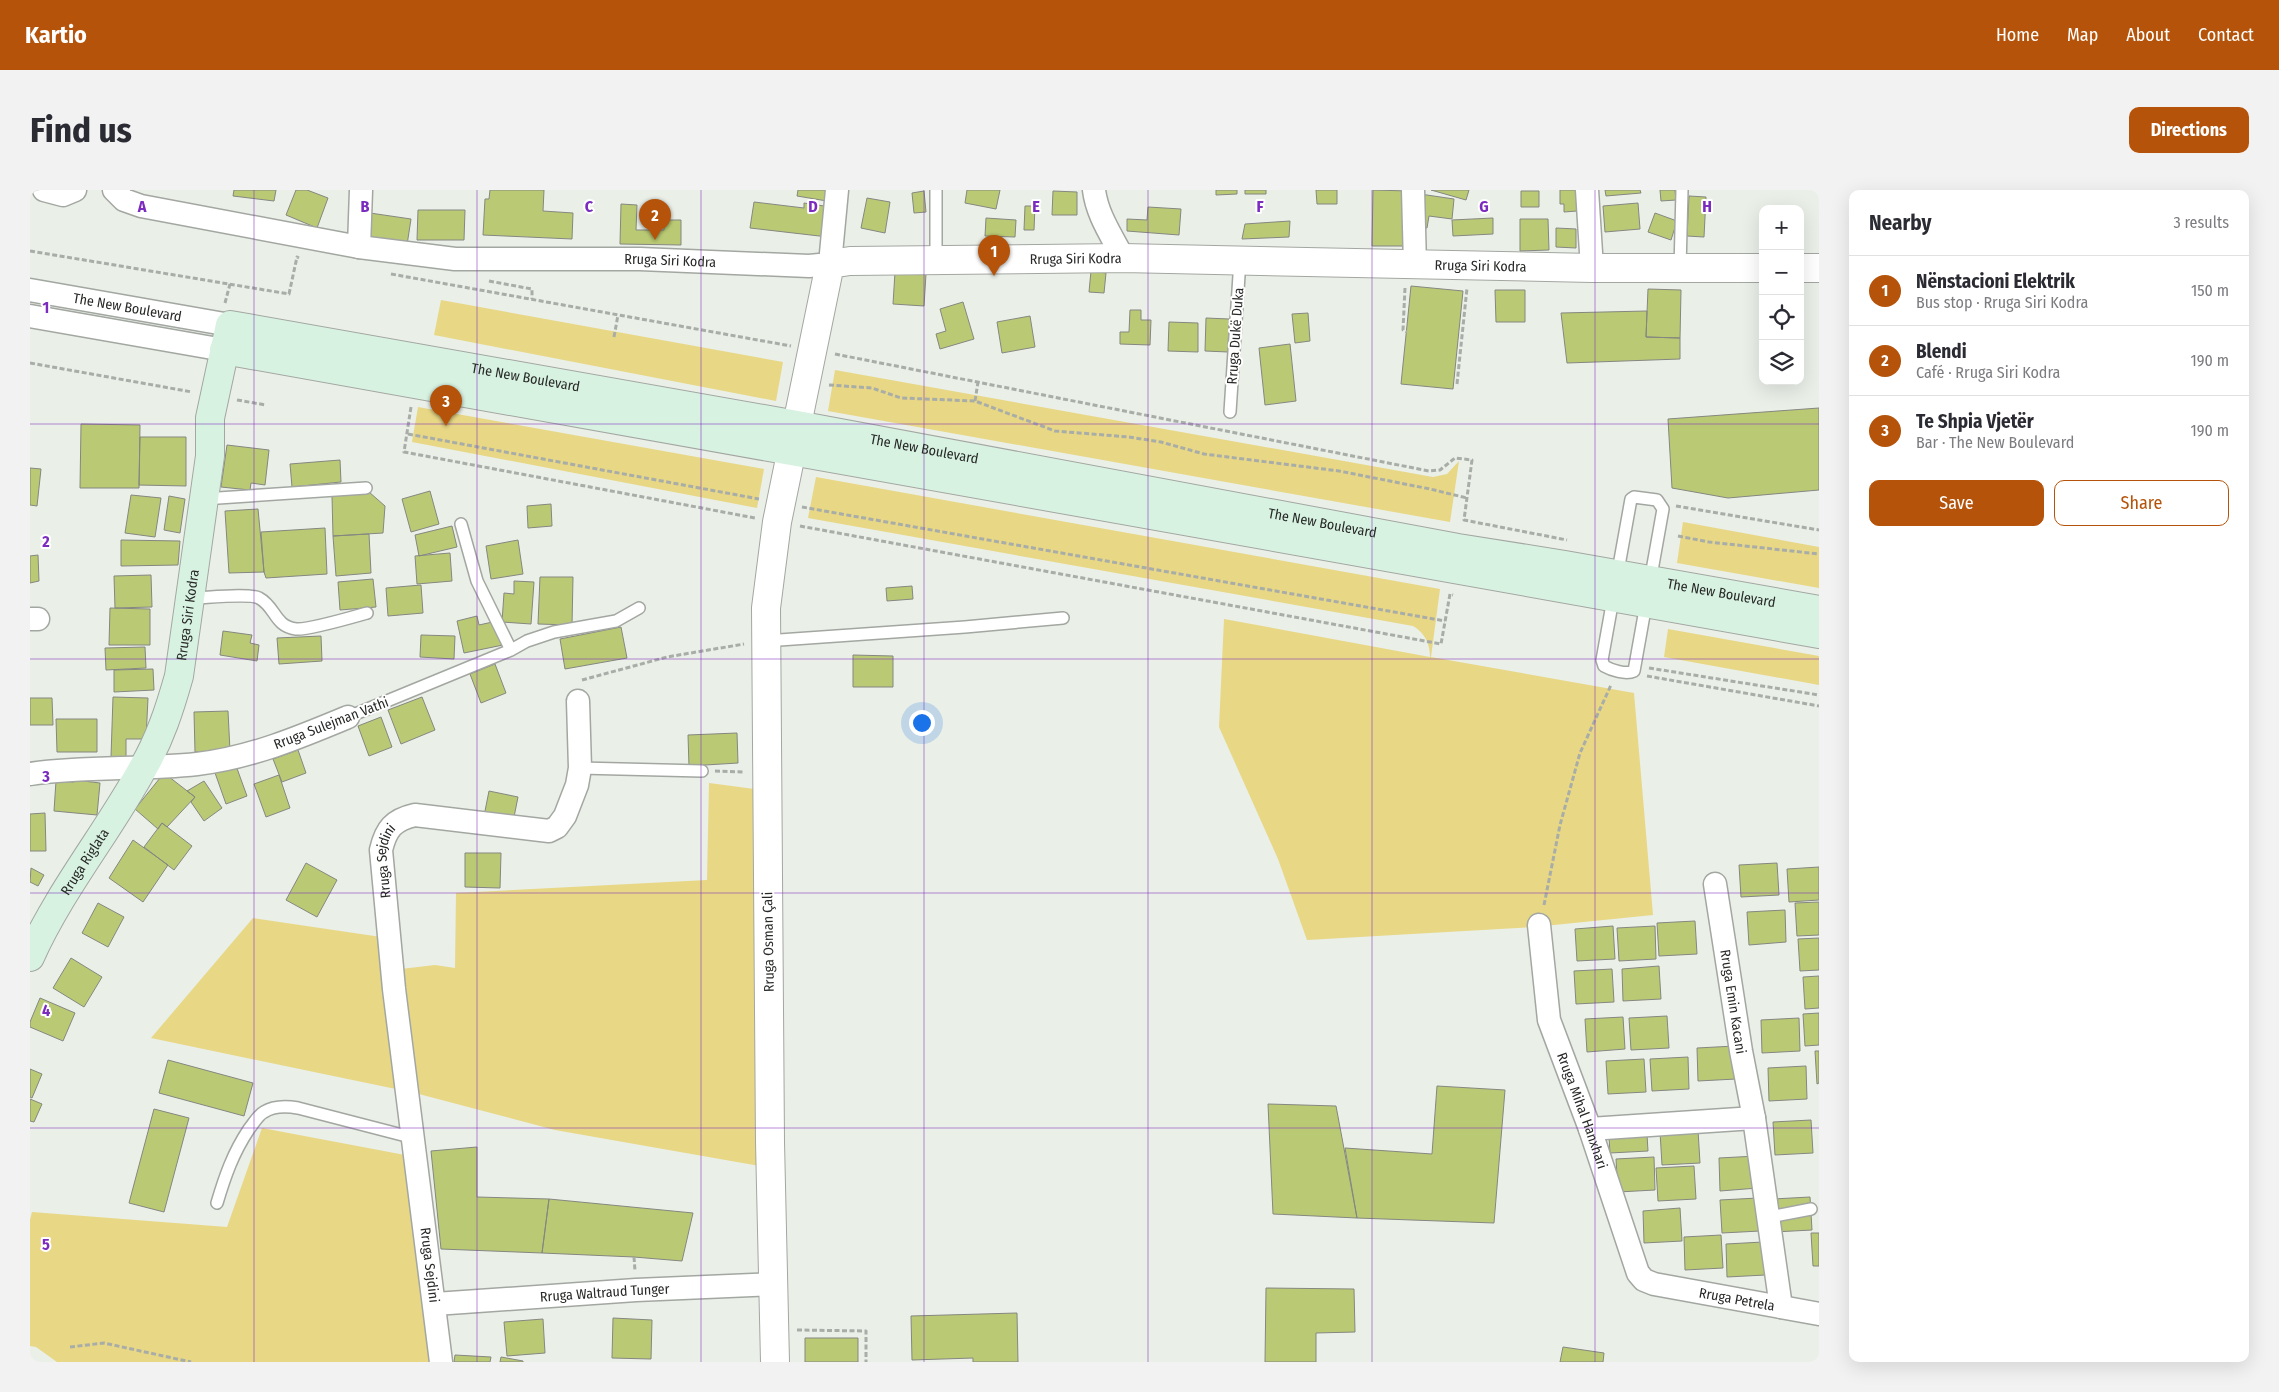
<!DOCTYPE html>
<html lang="en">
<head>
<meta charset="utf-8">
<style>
	:root { --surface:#fff; --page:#f2f2f3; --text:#2b2b33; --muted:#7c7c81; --line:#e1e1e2; --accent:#b45309 }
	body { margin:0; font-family:"Fira Sans Condensed",sans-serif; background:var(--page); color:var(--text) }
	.controls { position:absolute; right:15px; top:15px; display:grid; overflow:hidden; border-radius:10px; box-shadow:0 5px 20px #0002 }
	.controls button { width:45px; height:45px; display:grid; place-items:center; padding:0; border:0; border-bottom:1px solid var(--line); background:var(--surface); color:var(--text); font:25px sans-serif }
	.you { position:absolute; left:891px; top:532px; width:18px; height:18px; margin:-12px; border:4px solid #fff; border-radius:50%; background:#1a73e8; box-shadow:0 0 0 8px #1a73e833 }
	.badge { display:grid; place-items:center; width:32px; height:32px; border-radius:50%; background:var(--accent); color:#fff; font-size:16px; font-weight:700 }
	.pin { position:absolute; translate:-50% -41px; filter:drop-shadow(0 1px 2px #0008) }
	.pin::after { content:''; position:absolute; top:26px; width:18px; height:15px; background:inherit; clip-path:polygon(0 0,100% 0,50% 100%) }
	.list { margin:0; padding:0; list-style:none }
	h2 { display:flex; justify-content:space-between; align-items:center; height:65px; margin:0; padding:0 20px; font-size:21px }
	h2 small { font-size:16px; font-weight:400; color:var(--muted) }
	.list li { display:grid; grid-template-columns:32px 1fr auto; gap:15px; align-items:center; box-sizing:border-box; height:70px; padding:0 20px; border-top:1px solid var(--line) }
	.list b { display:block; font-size:19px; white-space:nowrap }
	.list p { margin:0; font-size:16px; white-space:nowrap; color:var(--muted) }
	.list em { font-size:16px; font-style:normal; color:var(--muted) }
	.actions { display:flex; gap:10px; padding:15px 20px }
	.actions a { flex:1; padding:11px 0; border:1px solid var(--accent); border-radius:10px; text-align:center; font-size:18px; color:var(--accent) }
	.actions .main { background:var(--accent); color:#fff }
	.icon { flex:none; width:28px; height:28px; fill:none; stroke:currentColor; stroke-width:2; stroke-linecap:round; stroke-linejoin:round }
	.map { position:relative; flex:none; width:1789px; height:1172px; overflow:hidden; border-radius:10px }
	header { display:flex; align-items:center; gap:30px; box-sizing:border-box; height:70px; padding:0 25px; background:var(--accent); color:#fff }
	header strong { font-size:24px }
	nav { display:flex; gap:28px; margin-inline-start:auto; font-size:18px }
	.intro { display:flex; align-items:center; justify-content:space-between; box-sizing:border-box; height:120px; padding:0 30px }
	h1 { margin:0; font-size:35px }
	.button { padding:12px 22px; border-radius:10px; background:var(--accent); color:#fff; font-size:18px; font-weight:700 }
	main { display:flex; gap:30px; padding:0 30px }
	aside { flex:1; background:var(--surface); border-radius:10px; box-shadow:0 5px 20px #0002 }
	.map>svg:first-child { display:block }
	.green { fill:#e8d785 }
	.building { fill:#baca74; stroke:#858780 }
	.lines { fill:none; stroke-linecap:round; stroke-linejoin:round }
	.service-casing { stroke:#a3a7a1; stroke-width:14 }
	.minor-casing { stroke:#a3a7a1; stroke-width:25 }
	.tertiary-casing { stroke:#a3a7a1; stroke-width:30 }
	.secondary-casing { stroke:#a3a7a1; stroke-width:30 }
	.path { stroke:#a9ada8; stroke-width:3; stroke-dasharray:5 2.5; stroke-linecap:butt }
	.service { stroke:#fff; stroke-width:11 }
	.minor { stroke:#fff; stroke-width:22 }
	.tertiary { stroke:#fff; stroke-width:28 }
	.secondary { stroke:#d8f2e2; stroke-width:28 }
	.grid { fill:none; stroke:#7b2cbf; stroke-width:1; stroke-opacity:0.55 }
	.labels { text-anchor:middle; stroke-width:4; stroke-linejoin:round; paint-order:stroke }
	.street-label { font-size:14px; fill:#282a27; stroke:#fff }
	.grid-label { font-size:16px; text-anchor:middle; font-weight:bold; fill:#7b2cbf; stroke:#fff; stroke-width:4; stroke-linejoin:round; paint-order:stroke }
</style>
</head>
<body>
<header>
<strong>Kartio</strong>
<nav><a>Home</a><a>Map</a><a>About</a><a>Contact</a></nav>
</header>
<div class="intro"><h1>Find us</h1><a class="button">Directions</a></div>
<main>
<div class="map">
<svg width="1789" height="1172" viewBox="0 0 1789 1172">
	<rect width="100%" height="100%" fill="#eaefe8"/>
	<!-- green -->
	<path class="green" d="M411 110 753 172 746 211 404 145Z
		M805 180 1403 287 1417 284 1429 271 1420 332 798 221Z
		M388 217 734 279 727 318 382 252Z
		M786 287 1410 399 1401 467 1604 503 1623 725 1504 737 1277 750 1248 669 1189 537 1194 429 1400 467C1400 454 1395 443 1383 436L778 328Z
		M1653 332 1789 357V398L1647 373Z
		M1638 439 1789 466V495L1634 467Z
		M679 593 732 600 741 978 525 940 385 903 121 848 223 728 351 747 354 781 405 775 425 778 426 703 677 690Z
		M232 938 375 965 402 1172H27L6 1157 0 1156V1030L2 1022 197 1037Z"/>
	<!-- building -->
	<path class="building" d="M204 0H246L244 11 203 6Z
		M266 0H277L298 8 287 38 256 25Z
		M460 0H514L513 21 543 23 542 49 453 45 455 9H459Z
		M768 0H799L797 11 767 6Z
		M937 0H970L966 19 935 13Z
		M1186 0H1207V4L1186 5Z
		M1215 0H1236V4H1215Z
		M1286 0H1307V14H1287Z
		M1343 0 1379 1V56H1342Z
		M1401 0H1439L1436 10Z
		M1530 0H1553L1547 21 1534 22V14H1530Z
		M1575 0H1610L1611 3 1576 6Z
		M1630 0H1645L1646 10 1631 11Z
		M894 1 896 22 884 23 882 3Z
		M1023 1 1047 2V25H1022Z
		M1491 1H1509V17H1491Z
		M1390 4 1424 9 1422 29 1399 26 1397 38 1386 37Z
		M1659 6 1676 7 1674 47 1657 46Z
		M837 8 860 12 855 43 831 38Z
		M724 12 774 18V13L801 17 798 47 720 38Z
		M1608 13 1610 39 1575 42 1573 16Z
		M591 14 607 15 606 40H634V30H651V55L590 54Z
		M995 16H1005L1004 40H994Z
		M1118 17 1151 19 1149 45 1097 41V29L1117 30Z
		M388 20H435L434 50H387Z
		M340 23 381 29 377 55 336 49Z
		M1625 23 1647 31 1641 50 1618 42Z
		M956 28 986 30 985 47 955 46Z
		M1463 28V44L1423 46 1422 30Z
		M1490 29H1518L1519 60 1490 61Z
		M1260 31 1259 47 1212 49 1215 34Z
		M1526 38 1546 39V58L1526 57Z
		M1061 81 1076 83 1074 103 1059 102Z
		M865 82 896 84 894 116 863 114Z
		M1381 96 1433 101 1423 199 1371 194Z
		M1618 99 1651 100 1650 148 1616 147Z
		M1465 100H1495V132H1466Z
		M933 112 944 149 910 159 906 144 916 141 910 119Z
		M1100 120H1111V130H1121L1120 155 1090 154V142H1099Z
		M1617 121 1616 147 1650 148V169L1537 173 1531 123Z
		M1278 123 1280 151 1265 153 1262 124Z
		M1000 126 1005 157 972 163 967 132Z
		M1176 128 1199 129 1198 162 1175 161Z
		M1139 132 1168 133V162L1138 161Z
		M1260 154 1266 211 1235 215 1229 158Z
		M1789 218V300L1698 308 1642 298 1638 229Z
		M51 234 110 235 109 298H50Z
		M110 247H156V296L109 295Z
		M197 255 239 260 235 295 221 293 220 300 191 297Z
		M310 270 311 292 262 297 260 274Z
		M0 278 11 279 7 316 0 315Z
		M400 301 409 334 381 342 372 309Z
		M339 302 355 316 353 343 303 346 302 306Z
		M101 305 131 308 125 347 95 343Z
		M139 306 155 309 150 343 134 340Z
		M521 314 522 336 498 338 497 316Z
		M228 319 234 382 199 383 195 321Z
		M422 336 427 357 389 366 385 345Z
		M295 338 297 384 236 388 234 382 231 342Z
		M339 344 341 383 306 386 303 346Z
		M91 350 150 351 148 375 91 376Z
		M488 350 493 384 461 389 456 356Z
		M420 363 422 391 387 394 385 366Z
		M8 365 9 391 0 393V366Z
		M121 385 122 417 85 418 84 386Z
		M510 387H543L542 435 508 434Z
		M343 389 346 417 310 420 308 392Z
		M484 391 504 392 501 434 472 432 474 403 484 404Z
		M391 395 393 423 358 426 356 398Z
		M882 396 883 409 857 411 856 398Z
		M80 418 120 419V455H79Z
		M447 426 449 435 467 431 473 455 434 463 427 431Z
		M591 437 597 468 535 479 530 449Z
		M193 441 222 445 220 453 229 455 227 471 190 465Z
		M391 445 425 446 424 469 390 467Z
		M291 446 292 471 249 474 247 448Z
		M115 457 116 478 76 480 75 458Z
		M823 465 863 466V497H823Z
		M465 474 476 503 451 513 440 484Z
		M123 479 124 500 84 502V480Z
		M83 507 118 508 116 549H96V567H81Z
		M392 507 405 540 371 554 358 520Z
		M0 508H22L23 535H0Z
		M198 521 200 561 165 562 164 522Z
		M351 527 362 557 339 566 328 536Z
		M26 529H67V562H27Z
		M707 543 708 573 659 576 658 545Z
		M268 560 276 583 252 592 243 569Z
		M205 573 217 606 196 614 184 580Z
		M134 583 165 607 137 637 132 633 128 639 105 619Z
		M249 585 260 618 236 627 224 594Z
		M45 590 70 593 67 625 24 621 26 591 44 592Z
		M174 591 192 618 174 631 161 612 165 607 157 601Z
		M459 601 488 607 483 632 454 626Z
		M15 623 16 661H0V624Z
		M132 633 162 656 144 680 114 657Z
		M103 650 138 675 113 712 79 688Z
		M435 663H471L470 698 435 697Z
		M276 673 307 690 287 727 256 710Z
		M1747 673 1749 705 1711 707 1709 675Z
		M1789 677V710L1759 712 1757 679Z
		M1 678 14 685 8 696 0 692Z
		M1789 712V745L1767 746 1765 713Z
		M68 713 94 727 78 757 52 743Z
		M1755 720 1756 752 1719 755 1717 722Z
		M1665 731 1667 764 1629 766 1627 733Z
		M1583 736 1585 769 1547 771 1545 739Z
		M1625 736 1626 769 1589 771 1587 738Z
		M1789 748V780L1770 781 1768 749Z
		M41 768 72 787 54 817 23 798Z
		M1629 776 1631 809 1593 811 1592 779Z
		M1582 779 1584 812 1546 814 1544 781Z
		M1789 786V818L1775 819 1773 787Z
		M10 808 45 823 33 851 0 837V832Z
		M1789 823V855L1775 856 1773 824Z
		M1637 826 1639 858 1601 860 1599 828Z
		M1593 827 1595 859 1557 862 1555 829Z
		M1769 828 1770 861 1732 863 1731 830Z
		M1705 856 1706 889 1668 891 1667 858Z
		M1785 861H1789V893L1787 894Z
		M1658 867 1659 899 1622 901 1620 869Z
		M1614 869 1616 902 1578 904 1576 871Z
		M138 870 223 893 214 926 129 903Z
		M1776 876 1777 909 1739 911 1738 878Z
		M0 879 12 884 2 908 0 907Z
		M1407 896 1475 900 1464 1033 1327 1028 1315 958 1402 964Z
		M0 909 12 914 4 932 0 931Z
		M1238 914 1306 916 1327 1028 1243 1024Z
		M124 919 159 928 134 1022 99 1013Z
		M1616 929 1618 961 1580 963 1578 931Z
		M1781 930 1783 963 1745 965 1743 932Z
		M1668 940 1670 973 1632 975 1630 942Z
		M447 957V1007L519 1009 512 1063 411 1059 401 961Z
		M1727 966 1728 998 1690 1001 1689 968Z
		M1624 967 1625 1000 1588 1002 1586 969Z
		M1664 976 1666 1009 1628 1011 1626 978Z
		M1780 1007 1782 1040 1744 1042 1743 1009Z
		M1728 1008 1730 1041 1692 1043 1690 1010Z
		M519 1009 663 1023 652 1071 604 1067 512 1063Z
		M1650 1018 1652 1051 1614 1053 1613 1021Z
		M1781 1043H1789V1076H1783Z
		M1691 1045 1693 1078 1655 1080 1654 1047Z
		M1733 1052 1735 1085 1697 1087 1696 1054Z
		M1236 1098 1324 1099 1325 1142 1286 1143V1172H1235Z
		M987 1123 988 1172H943V1168L882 1170 881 1126Z
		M583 1128 622 1130 621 1169 582 1168Z
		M513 1129 515 1163 477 1166 474 1132Z
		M775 1148H828V1172H775Z
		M1533 1157 1574 1163 1573 1172H1530Z
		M425 1165 461 1167 460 1172H424Z
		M471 1167 493 1171V1172H470Z"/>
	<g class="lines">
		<!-- service casing -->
		<g class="service-casing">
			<path id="service" d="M906 0V70
				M1650 79 1652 0
				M1200 222 1210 70
				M1604 307 1627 310 1633 319 1604 481C1596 485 1581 480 1574 476L1572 470 1601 309Z
				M173 309 336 298
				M431 334 447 391 481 460
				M160 408C174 408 219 403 229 408 246 417 244 436 266 439 278 440 323 427 337 423
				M735 451 935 437 1033 428
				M318 527 481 460 497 451 524 442 586 431 609 418
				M550 578 672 581
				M187 1013C195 986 203 963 219 939 224 933 228 925 234 922 245 915 257 916 268 918L384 948
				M1739 1027 1781 1019"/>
		</g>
		<!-- minor casing -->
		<g class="minor-casing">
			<g id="minor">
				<path d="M14 0 33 5 45 0"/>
				<path id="s1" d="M84 0 94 10 111 16 329 57 425 69H610L779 76 800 74 807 0"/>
				<path d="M1064 0C1067 25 1082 46 1093 68"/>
				<path d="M1383 0 1385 75"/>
				<path d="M1557 0 1562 78"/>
				<path d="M329 57 331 0"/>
				<path id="s2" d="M0 100 200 135"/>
				<path d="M0 126 194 160"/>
				<path d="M0 429H8"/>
				<path d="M0 584C55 576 111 580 167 574 220 568 270 547 318 527"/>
				<path id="s3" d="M1685 694 1711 861 1724 928 1751 1117"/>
				<path id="s4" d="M1509 735 1519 830 1560 939 1608 1083 1614 1090 1624 1094 1789 1124"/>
				<path d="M1560 939 1724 928"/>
				<path id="s5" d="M405 1114 606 1100 744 1094"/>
				<path id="s6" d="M411 1172 364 799 351 660C356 639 363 630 385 625L519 641 527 637 535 626 547 595 550 578 548 511"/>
			</g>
		</g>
		<!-- tertiary casing -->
		<g class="tertiary-casing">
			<g id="tertiary">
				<path d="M1770 78H1789"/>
				<path id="s7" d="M745 1172 740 952 736 418 747 332 800 74 820 71 1093 68 1562 78H1733"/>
			</g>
		</g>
		<!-- secondary casing -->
		<g class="secondary-casing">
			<g id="secondary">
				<path d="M194 160 1789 444"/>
				<path id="s8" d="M0 767C30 700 78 642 113 578 130 549 140 518 149 486L180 266V228L200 135 767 235 1428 358 1535 375 1789 420"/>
			</g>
		</g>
		<!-- path -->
		<path class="path" d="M0 61 259 104 267 67 269 68
			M361 84 761 156
			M459 91 502 99V109
			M1375 98 1373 140 1377 142
			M195 113 200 94
			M584 147 588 125
			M805 164 1399 281 1410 280 1425 268 1442 270 1434 330 1537 350
			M0 173 162 202
			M1427 194 1437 98
			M799 195 842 198 871 208 945 211 1025 241 1099 247 1131 252 1174 264 1309 281 1400 299 1437 308
			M207 210 236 215
			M945 211 948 192
			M381 217 374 262 725 328
			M378 244 729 309
			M1646 316 1789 340
			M772 317 1415 431
			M770 336 1411 454 1420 404 1423 405
			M1648 346 1679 352 1789 364
			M1619 478 1789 505
			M1617 486 1789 516
			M552 490 637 467 714 454
			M685 581 714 582
			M1514 715 1530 635 1550 563 1581 495
			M604 1067 605 1081
			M767 1140 836 1141V1172
			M40 1157 74 1153 161 1172"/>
		<!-- service -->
		<use href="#service" class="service"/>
		<!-- minor -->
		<use href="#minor" class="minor"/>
		<!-- tertiary -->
		<use href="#tertiary" class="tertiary"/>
		<!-- secondary -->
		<use href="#secondary" class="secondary"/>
	</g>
	<!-- grid -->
	<path class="grid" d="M224 0V1172M447 0V1172M671 0V1172M894 0V1172M1118 0V1172M1342 0V1172M1565 0V1172M0 234H1789M0 469H1789M0 703H1789M0 938H1789"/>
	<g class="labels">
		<!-- street labels -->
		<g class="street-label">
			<text dy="5" stroke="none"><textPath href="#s7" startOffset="1350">Rruga Siri Kodra</textPath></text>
			<text dy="5" stroke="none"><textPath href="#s1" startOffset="566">Rruga Siri Kodra</textPath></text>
			<text dy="5" stroke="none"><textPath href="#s7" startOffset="1755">Rruga Siri Kodra</textPath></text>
			<text dy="5" stroke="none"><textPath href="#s2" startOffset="99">The New Boulevard</textPath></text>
			<text transform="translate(1205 146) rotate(-86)" y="5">Rruga Dukë Duka</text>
			<text dy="5" stroke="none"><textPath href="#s8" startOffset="975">The New Boulevard</textPath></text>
			<text dy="5" stroke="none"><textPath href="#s8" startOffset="1380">The New Boulevard</textPath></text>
			<text dy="5" stroke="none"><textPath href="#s8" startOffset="1785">The New Boulevard</textPath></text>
			<text dy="5" stroke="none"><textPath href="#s8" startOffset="2190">The New Boulevard</textPath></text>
			<text dy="5" stroke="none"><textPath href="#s8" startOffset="381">Rruga Siri Kodra</textPath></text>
			<text transform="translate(301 533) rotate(-21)" y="5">Rruga Sulejman Vathi</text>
			<text dy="5" stroke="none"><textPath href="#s8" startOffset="110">Rruga Riglata</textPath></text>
			<text dy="5" stroke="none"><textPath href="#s6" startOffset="505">Rruga Sejdini</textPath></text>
			<text transform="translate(738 752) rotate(-91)" y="5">Rruga Osman Çali</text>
			<text dy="5" stroke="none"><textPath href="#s3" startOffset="119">Rruga Emin Kacani</textPath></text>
			<text dy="5" stroke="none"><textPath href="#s4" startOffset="192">Rruga Mihal Hanxhari</textPath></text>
			<text transform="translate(400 1075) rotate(83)" y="5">Rruga Sejdini</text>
			<text dy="5" stroke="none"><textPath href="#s5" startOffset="170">Rruga Waltraud Tunger</textPath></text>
			<text dy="5" stroke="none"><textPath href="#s4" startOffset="468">Rruga Petrela</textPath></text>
		</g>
	</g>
	<g class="grid-label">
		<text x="112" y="22">A</text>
		<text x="335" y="22">B</text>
		<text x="559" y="22">C</text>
		<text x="783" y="22">D</text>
		<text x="1006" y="22">E</text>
		<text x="1230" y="22">F</text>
		<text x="1454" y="22">G</text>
		<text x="1677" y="22">H</text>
		<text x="16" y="123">1</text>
		<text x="16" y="357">2</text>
		<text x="16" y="592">3</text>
		<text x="16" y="826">4</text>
		<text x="16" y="1060">5</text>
	</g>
</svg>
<div class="controls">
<button>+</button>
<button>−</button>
<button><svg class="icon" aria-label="locate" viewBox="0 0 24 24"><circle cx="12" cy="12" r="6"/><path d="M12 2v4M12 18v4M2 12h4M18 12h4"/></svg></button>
<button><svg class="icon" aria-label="layers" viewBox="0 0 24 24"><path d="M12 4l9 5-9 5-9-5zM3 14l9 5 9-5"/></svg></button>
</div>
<div class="you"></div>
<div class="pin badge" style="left:964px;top:86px">1</div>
<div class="pin badge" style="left:625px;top:50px">2</div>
<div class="pin badge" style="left:416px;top:236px">3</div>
</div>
<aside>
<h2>Nearby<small>3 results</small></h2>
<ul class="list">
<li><span class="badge">1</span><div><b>Nënstacioni Elektrik</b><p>Bus stop · Rruga Siri Kodra</p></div><em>150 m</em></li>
<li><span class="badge">2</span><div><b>Blendi</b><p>Café · Rruga Siri Kodra</p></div><em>190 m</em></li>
<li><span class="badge">3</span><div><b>Te Shpia Vjetër</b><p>Bar · The New Boulevard</p></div><em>190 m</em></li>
</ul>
<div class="actions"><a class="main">Save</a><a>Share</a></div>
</aside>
</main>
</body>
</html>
